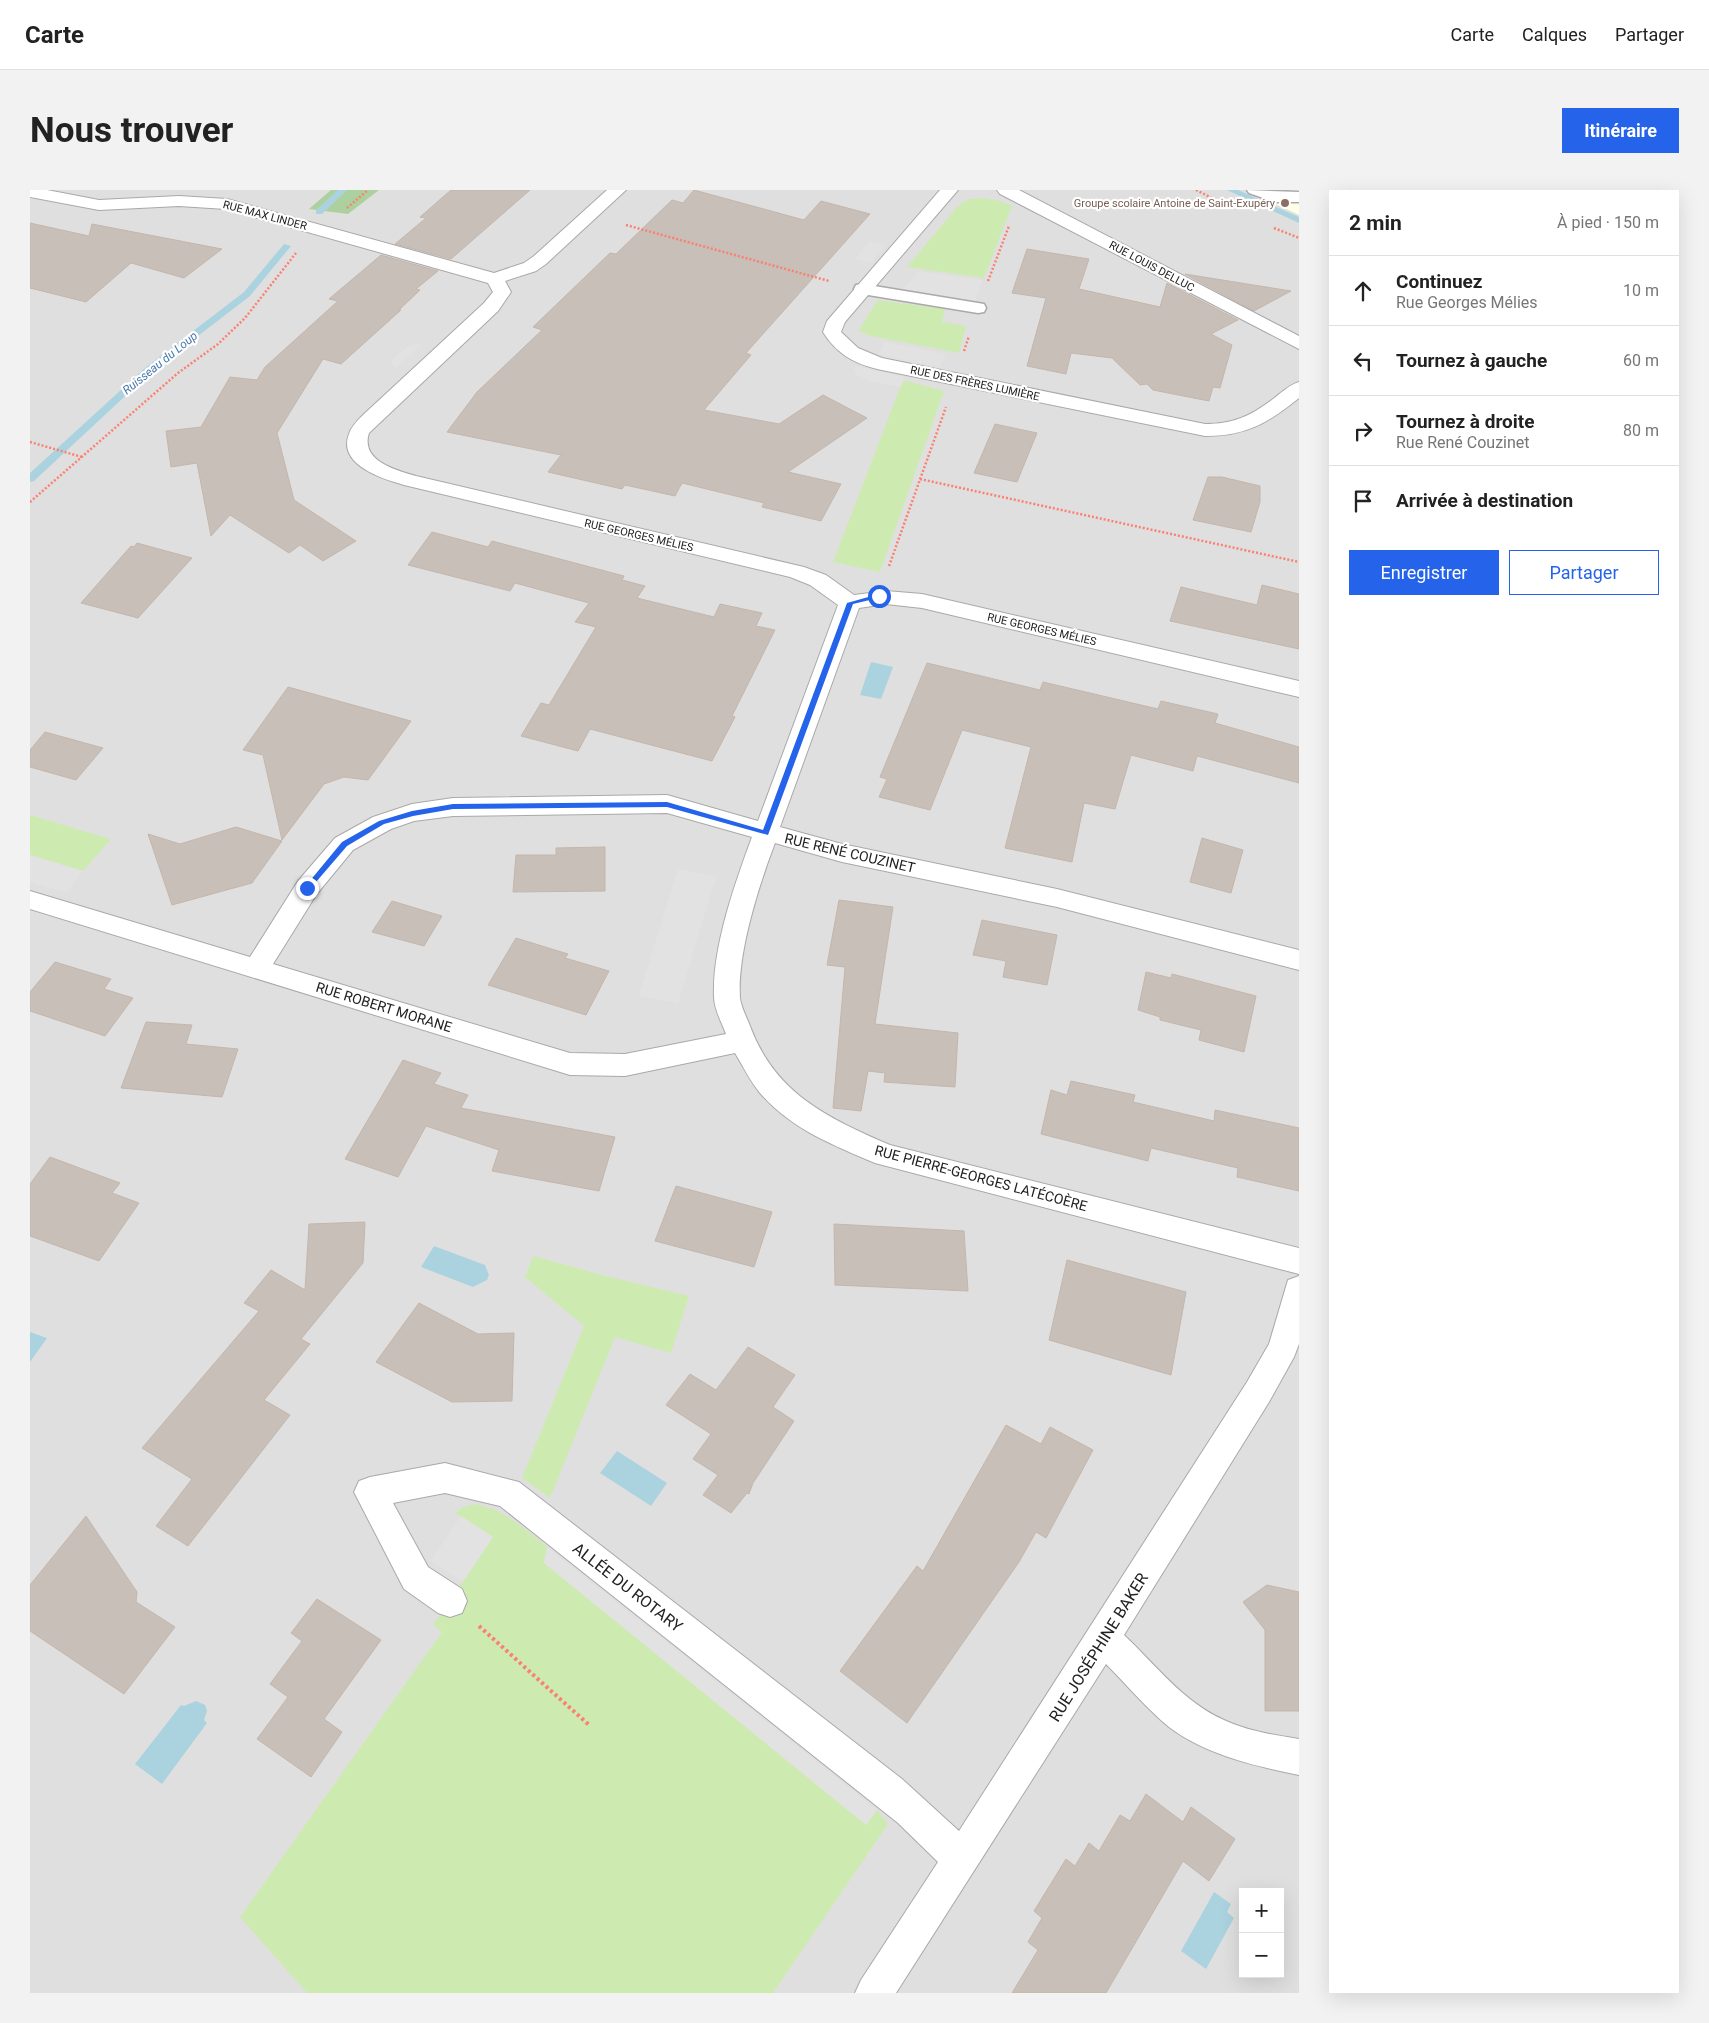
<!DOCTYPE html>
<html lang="fr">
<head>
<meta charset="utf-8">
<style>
	:root { --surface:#fff; --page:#f2f2f2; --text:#222; --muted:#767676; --line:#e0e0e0; --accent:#2563eb }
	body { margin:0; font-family:Roboto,sans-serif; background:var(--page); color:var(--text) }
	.controls { position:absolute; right:15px; bottom:15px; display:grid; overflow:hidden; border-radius:0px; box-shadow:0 5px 20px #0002 }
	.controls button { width:45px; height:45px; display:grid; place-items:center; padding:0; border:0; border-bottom:1px solid var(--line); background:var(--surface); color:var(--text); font:25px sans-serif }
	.stop { position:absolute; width:15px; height:15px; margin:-11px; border:4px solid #2563eb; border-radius:50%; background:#fff }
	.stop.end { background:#2563eb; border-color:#fff; box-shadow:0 1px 5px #0008 }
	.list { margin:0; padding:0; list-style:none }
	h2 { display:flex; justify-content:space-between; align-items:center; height:65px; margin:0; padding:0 20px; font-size:21px }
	h2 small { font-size:16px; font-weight:400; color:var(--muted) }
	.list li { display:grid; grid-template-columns:32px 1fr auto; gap:15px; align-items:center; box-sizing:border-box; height:70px; padding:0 20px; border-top:1px solid var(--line) }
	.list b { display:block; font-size:19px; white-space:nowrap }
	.list p { margin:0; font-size:16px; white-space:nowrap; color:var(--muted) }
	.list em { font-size:16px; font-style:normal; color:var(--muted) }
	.actions { display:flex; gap:10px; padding:15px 20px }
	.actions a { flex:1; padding:11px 0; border:1px solid var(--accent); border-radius:0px; text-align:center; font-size:18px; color:var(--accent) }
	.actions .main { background:var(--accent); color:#fff }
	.icon { flex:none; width:28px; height:28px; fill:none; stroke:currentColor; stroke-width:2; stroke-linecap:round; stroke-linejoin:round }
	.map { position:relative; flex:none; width:1269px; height:1803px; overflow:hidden; border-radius:0px }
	header { display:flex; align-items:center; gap:30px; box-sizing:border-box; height:70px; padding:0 25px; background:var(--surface); border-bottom:1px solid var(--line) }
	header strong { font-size:24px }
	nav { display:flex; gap:28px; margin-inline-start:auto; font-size:18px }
	.intro { display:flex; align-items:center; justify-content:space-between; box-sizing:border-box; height:120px; padding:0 30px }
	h1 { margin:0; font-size:35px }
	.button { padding:12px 22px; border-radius:0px; background:var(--accent); color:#fff; font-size:18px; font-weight:700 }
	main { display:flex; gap:30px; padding:0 30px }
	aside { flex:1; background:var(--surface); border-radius:0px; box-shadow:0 5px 20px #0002 }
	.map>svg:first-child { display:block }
	.residential { fill:#e0dfdf; fill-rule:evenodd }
	.education { fill:#ffffe5 }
	.grass { fill:#cdebb0 }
	.forest { fill:#add19e }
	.parking { fill:#e2e2e2 }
	.water { fill:#aad3df }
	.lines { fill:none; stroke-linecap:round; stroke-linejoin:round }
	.stream { fill:#aad3df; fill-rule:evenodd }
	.building { fill:#c7bfb8; stroke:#c4b6ab }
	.lane-casing { stroke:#a9a9a9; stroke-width:3 }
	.street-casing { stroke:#a9a9a9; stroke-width:2 }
	.path-far1 { stroke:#fa8072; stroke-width:2.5; stroke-dasharray:2 2; stroke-linecap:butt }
	.path { stroke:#fa8072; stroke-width:4; stroke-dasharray:3 3; stroke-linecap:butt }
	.lane { fill:#fff; fill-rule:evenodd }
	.street { fill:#fff; fill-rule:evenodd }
	.route { fill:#2563eb }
	.education-dot { fill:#8d6e63; stroke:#fff; stroke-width:2 }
	.labels { text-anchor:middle; stroke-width:4.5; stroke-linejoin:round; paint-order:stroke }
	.far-education-label { font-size:11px; fill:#785e54; stroke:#fff; text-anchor:end }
	.far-street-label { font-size:11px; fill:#222; stroke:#fff }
	.far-water-label { font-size:12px; font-style:italic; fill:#4a7aab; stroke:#fff }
	.street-label { font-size:14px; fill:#222; stroke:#fff }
	.near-street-label { font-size:16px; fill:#222; stroke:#fff }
</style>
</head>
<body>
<header>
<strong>Carte</strong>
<nav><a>Carte</a><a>Calques</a><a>Partager</a></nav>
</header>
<div class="intro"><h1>Nous trouver</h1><a class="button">Itinéraire</a></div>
<main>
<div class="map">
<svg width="1269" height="1803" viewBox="0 0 1269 1803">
	<rect width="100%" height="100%" fill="#f2efe9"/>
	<!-- residential -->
	<path class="residential" d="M0 0H1269V1803H0ZM1213 1702H1250V1784H1213Z"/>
	<!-- education -->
	<path class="education" d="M1215 0H1269V25Z"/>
	<!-- grass -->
	<path class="grass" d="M953 8 970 11 982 16 954 88 877 77 928 16 938 9Z
		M848 110 915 119 912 132 936 136 929 163 841 146 828 141Z
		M873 190 914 201 850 382 803 372Z
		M0 625 81 649 53 681 0 665Z
		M503 1066 572 1085 659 1106 641 1163 585 1147 520 1308 492 1288 554 1136 495 1087Z
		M445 1314C474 1319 495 1339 517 1357L514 1373 836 1634 847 1620 858 1634 743 1803H277L210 1727 412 1442 403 1435 463 1347 425 1323 433 1317Z"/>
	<!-- forest -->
	<path class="forest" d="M301 0H349L318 24 279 19Z"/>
	<!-- parking -->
	<path class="parking" d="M840 51 855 55 842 73 825 69Z
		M889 81 952 90 942 120 865 108Z
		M855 152 916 164 910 177 848 165Z
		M393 153 366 178 361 171 378 156Z
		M827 176 875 187 871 197 839 191 825 184 824 179Z
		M0 665 53 681 36 703 0 692Z
		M648 679 686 686 648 813 609 806Z
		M431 1326 463 1347 433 1392 401 1371Z
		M517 1357 847 1620 836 1635 514 1373Z"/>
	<!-- water -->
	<path class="water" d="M841 472 863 477 851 509 830 505Z
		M404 1056 455 1075 459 1085 457 1090 443 1097 391 1077Z
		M0 1142 17 1148 0 1172Z
		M587 1261 637 1293 621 1316 570 1283Z
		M166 1511 175 1515 177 1521 174 1530 177 1533 132 1594 105 1574 151 1515 154 1516Z
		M1184 1702 1201 1714 1197 1722 1204 1728 1176 1779 1151 1761Z"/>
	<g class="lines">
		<!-- stream -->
		<path class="stream" d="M308 0H317L292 24H286V20Z
			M1197 0H1208L1269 27V33Z
			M254 54 261 56 220 106 121 182 4 291 0 292V283L115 178 214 102Z"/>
	</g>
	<!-- building -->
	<path class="building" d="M421 0H500L421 69 365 54 396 28 390 27Z
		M664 0 774 30 791 11 840 24 716 163 721 165 674 220 749 234 793 205 837 228 758 282 811 294 791 331 732 317 734 313 652 293 645 306 595 295 592 299 518 282 531 265 417 242 447 202 512 140 503 137 580 63 586 64 642 10 653 13Z
		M0 33 59 46 62 34 192 59 154 88 101 73 56 112 0 98Z
		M997 59 1059 69 1049 99 1130 117 1137 93 1208 130 1181 144 1202 155 1190 198 1183 197 1179 211 1123 200 1117 194 1110 195 1082 168 1041 163 1036 184 997 176 1016 108 982 103Z
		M351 65 408 81 386 99 390 100 369 120H371L311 174 293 169 247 243 264 310 326 351 293 371 270 355 259 363 200 325 181 346 167 273 141 277 136 241 171 237 200 187 227 190 235 177 308 111 299 109Z
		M1155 84 1261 101 1224 121Z
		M965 234 1007 243 987 292 944 283Z
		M1178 287H1192L1230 296V312L1221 342 1163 330Z
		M402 342 458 357 462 351 594 386 592 390 615 396 607 408 684 427 690 414 732 423 726 436 745 440 702 526 705 527 682 571 560 539 548 561 491 546 511 513 519 515 566 437 545 432 559 413 485 393 480 401 378 375Z
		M107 353 162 368 108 428 51 413 101 356 104 357Z
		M1232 395 1269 404V459L1140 431 1151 397 1227 415Z
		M897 473 1010 500 1013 492 1128 519 1131 511 1188 524 1185 533 1269 557V593L1167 566 1163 581 1101 565 1085 619 1054 613 1042 672 975 658 1001 557 932 540 900 620 849 607 857 589 850 587Z
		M258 497 381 531 338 590 314 587 294 594 252 650 233 565 213 560Z
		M15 542 73 558 46 590 0 577V560Z
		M206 637 252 651 222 693 142 715 118 644 150 654Z
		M1172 648 1213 660 1201 703 1160 692Z
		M575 657V701L483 702 486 665H526V658Z
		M809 710 863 717 845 834 928 843 925 897 854 892 855 883 838 881 831 921 803 918 815 777 797 775Z
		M362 711 412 726 394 756 342 742Z
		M952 730 1027 745 1017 795 973 787 976 771 943 765Z
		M486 748 538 764 535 768 579 781 556 825 458 795Z
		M25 772 81 789 74 799 103 808 75 846 0 821V802Z
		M1116 782 1141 788 1142 784 1226 806 1214 862 1169 850 1171 840 1130 830V827L1108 820Z
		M116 832 162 835 156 854 208 859 192 907 91 898Z
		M373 870 411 883 404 894 438 905 431 918 585 947 569 1001 462 981 469 960 396 936 368 987 315 969Z
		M1041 891 1105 905 1103 912 1184 931 1185 920 1269 938V1001L1207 987 1208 978 1121 958 1118 971 1011 944 1021 900 1037 905Z
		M20 967 90 993 82 1003 109 1013 69 1071 0 1046V994Z
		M646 996 742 1022 724 1077 625 1051Z
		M335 1032 333 1073 271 1149 280 1154 234 1210 260 1225 158 1356 126 1336 162 1289 112 1258 229 1121 214 1113 241 1080 275 1100 279 1034Z
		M804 1034 934 1041 938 1101 805 1095Z
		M1037 1070 1156 1102 1141 1185 1019 1150Z
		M389 1113 448 1144 484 1143 482 1211 422 1212 346 1172Z
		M718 1157 765 1185 743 1217 764 1231 723 1293 719 1304 717 1303 701 1323 673 1305 688 1285 663 1269 681 1244 636 1215 660 1184 686 1200Z
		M976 1235 1011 1254 1020 1237 1063 1260 1016 1348 1006 1342 989 1372 877 1533 810 1481 887 1376 893 1381Z
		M56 1326 107 1402 106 1412 145 1437 94 1504 0 1441V1395Z
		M1237 1395 1269 1402V1521H1235V1440L1213 1412Z
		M287 1409 351 1450 294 1529 312 1542 281 1587 227 1549 258 1507 240 1494 272 1451 261 1443Z
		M1116 1604 1153 1632 1161 1617 1205 1649 1179 1691 1153 1671 1076 1803H982L1008 1760 998 1752 1012 1728 1004 1721 1036 1669 1045 1676 1059 1653 1069 1661 1090 1625 1100 1631Z"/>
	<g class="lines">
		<!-- lane casing -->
		<g class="lane-casing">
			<path id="lane" d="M1217 0 1269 2V12H1245L1219 3Z
				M832 94 948 113 954 114 956 118 954 122 948 123 826 103 824 99 826 95Z"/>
		</g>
		<!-- street casing -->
		<g class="street-casing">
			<path id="street" d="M0 0H17L69 10 149 6 197 9 464 83 494 73 504 66 577 0H596L516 74 506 81 475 91 481 102 468 121 339 243C330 271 366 280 386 286L774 377 796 385 824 405 856 401 892 404 1269 491V507L892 418 856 414 829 418 750 637 812 654 1027 699 1269 760V780L1027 717 812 672 745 653C729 695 707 763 710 808 711 817 717 828 720 836 745 904 798 928 860 955L1269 1058V1084L845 973C803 955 761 939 730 903 720 891 713 876 705 863L595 886 540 885 0 719V701L220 767 268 691 305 648 343 627 382 614 423 608 637 605 728 631 808 415 780 395 760 387 374 295C353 289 307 275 319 244 321 237 328 230 333 225L454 113 463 102 458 93 196 19 149 16 69 20 0 7ZM637 623 722 647C705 693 682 758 684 807 684 819 692 833 696 844L595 864 540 863 243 774 286 705 323 660 361 639 384 631 423 626Z
				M910 0H928L815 132 811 142 828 158 852 168 1175 234C1203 234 1221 226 1243 209 1251 203 1259 195 1269 192V208C1238 233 1216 246 1175 246L847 179C823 173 806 163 793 142L797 131Z
				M967 0H989L1269 146V159L970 4Z
				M1269 1086V1154L1264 1167 1239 1212 1094 1445C1126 1475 1153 1512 1194 1530 1217 1541 1244 1545 1269 1549V1585C1225 1576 1176 1565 1139 1537 1116 1518 1097 1495 1076 1474L866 1803H825L831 1790 908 1672 868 1633 470 1316 415 1303 363 1313 398 1377 432 1399 437 1411 432 1423 420 1427 408 1423 374 1399 324 1302 329 1291 340 1287 415 1273 489 1292 872 1589 929 1641 1217 1192 1239 1154 1258 1090Z"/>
		</g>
		<!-- path-far1 -->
		<path class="path-far1" d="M1166 0 1198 16
			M317 18 338 0
			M596 35 799 91
			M1244 38 1269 48
			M958 91 979 36
			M934 161 939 146
			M0 252 52 267
			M890 289 1269 372
			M0 312 148 183 188 154 215 128 266 63
			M859 376 916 217"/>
		<!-- path -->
		<path class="path" d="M449 1436 559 1535"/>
		<!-- lane -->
		<use href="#lane" class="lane"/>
		<!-- street -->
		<use href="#street" class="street"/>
	</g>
	<!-- route -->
	<path class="route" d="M849 404 852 407 823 414 738 645 637 617 423 619 383 626 354 634 317 656 280 699 274 698 312 652 349 631 382 621 423 614 637 612 733 640 817 413Z"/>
	<!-- markers -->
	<circle class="education-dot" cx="1255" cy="13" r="5"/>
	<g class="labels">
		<!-- far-education labels -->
		<g class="far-education-label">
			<text x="1245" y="17">Groupe scolaire Antoine de Saint-Exupéry</text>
		</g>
		<!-- far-street labels -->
		<g class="far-street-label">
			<text transform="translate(235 25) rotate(15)" y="4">RUE MAX LINDER</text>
			<text transform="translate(1122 76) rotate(28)" y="4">RUE LOUIS DELLUC</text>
			<text transform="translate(945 193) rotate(12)" y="4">RUE DES FRÈRES LUMIÈRE</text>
			<text transform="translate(609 345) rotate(13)" y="4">RUE GEORGES MÉLIES</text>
			<text transform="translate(1012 439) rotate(13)" y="4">RUE GEORGES MÉLIES</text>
		</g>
		<!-- far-water labels -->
		<g class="far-water-label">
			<text transform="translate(130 173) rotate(-39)" y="4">Ruisseau du Loup</text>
		</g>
		<!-- street labels -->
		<g class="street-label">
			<text transform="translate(820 663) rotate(13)" y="5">RUE RENÉ COUZINET</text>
			<text transform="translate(354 817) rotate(17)" y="5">RUE ROBERT MORANE</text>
			<text transform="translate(951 988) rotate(15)" y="5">RUE PIERRE-GEORGES LATÉCOÈRE</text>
		</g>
		<!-- near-street labels -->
		<g class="near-street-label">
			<text transform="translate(598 1397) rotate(38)" y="6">ALLÉE DU ROTARY</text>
			<text transform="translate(1068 1457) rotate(-58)" y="6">RUE JOSÉPHINE BAKER</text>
		</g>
	</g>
</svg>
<div class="controls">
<button>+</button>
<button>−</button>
</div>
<div class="stop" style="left:849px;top:406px"></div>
<div class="stop end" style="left:277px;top:698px"></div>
</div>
<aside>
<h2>2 min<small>À pied · 150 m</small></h2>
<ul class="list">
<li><svg class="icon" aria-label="ahead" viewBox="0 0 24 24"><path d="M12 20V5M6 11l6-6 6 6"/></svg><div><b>Continuez</b><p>Rue Georges Mélies</p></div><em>10 m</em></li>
<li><svg class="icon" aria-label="left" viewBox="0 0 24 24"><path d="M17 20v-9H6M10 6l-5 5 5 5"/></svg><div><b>Tournez à gauche</b></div><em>60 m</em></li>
<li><svg class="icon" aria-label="right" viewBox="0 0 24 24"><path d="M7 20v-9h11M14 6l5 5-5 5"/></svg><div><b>Tournez à droite</b><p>Rue René Couzinet</p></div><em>80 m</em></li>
<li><svg class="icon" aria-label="arrive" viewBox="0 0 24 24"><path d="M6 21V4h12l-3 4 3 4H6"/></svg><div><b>Arrivée à destination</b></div></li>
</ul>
<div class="actions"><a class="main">Enregistrer</a><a>Partager</a></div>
</aside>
</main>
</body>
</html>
